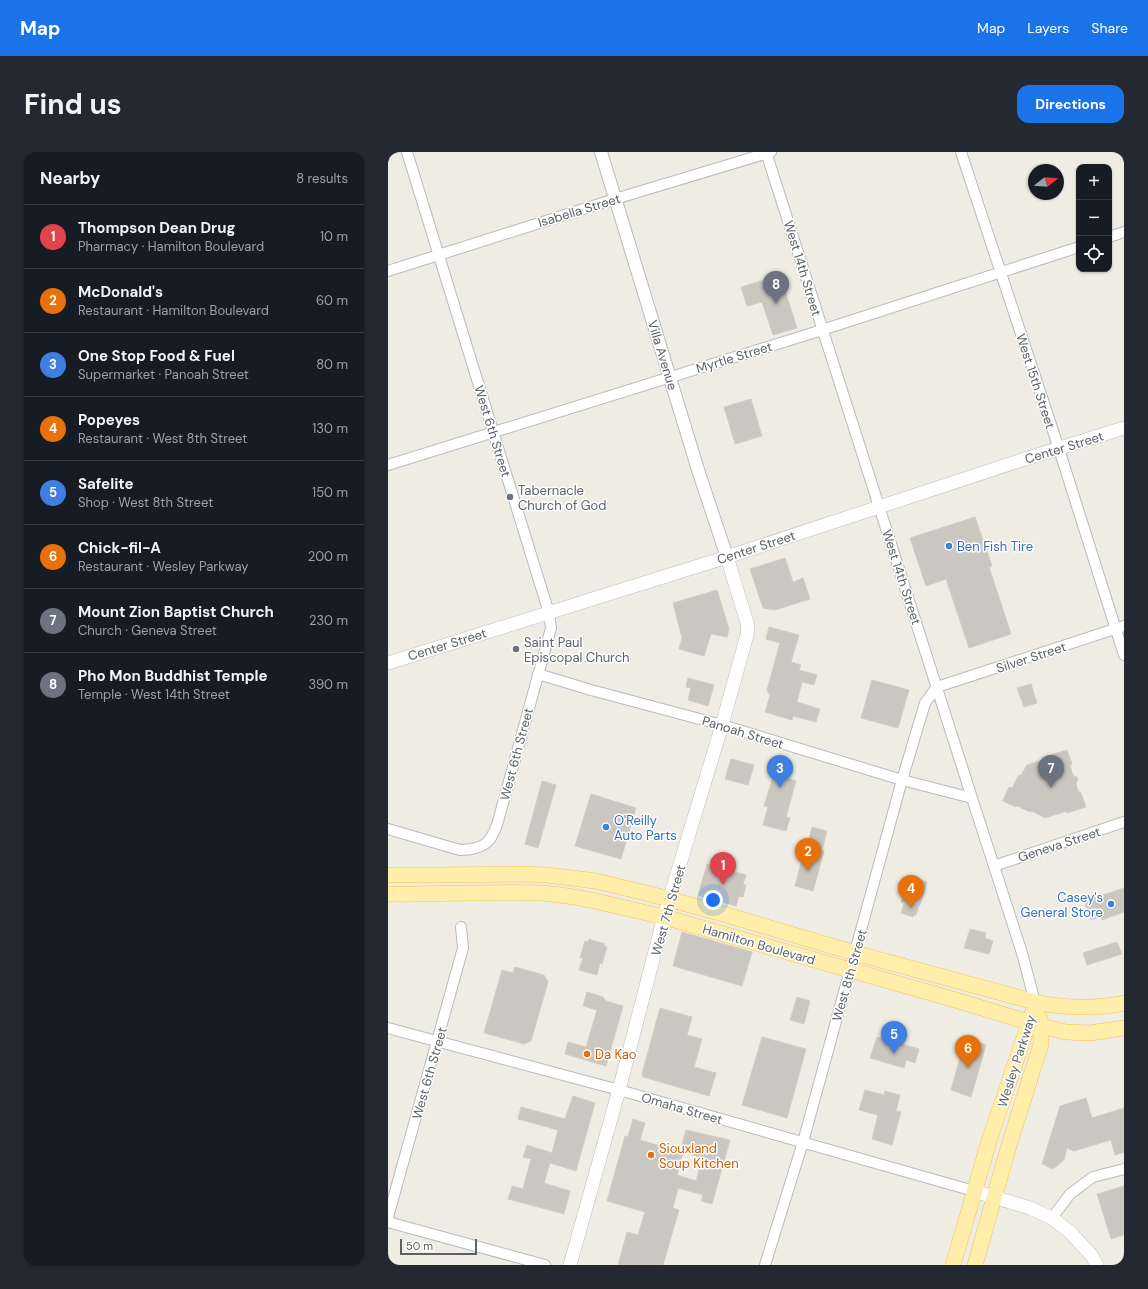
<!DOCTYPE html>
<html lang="en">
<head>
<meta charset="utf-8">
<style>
	:root { --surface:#171b24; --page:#242831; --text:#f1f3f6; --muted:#9ea1a6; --line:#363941; --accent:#1a73e8 }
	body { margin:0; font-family:"DM Sans",sans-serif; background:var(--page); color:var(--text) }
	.controls { position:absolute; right:12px; top:12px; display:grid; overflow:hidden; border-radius:8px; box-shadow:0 1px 3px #0004 }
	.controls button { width:36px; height:36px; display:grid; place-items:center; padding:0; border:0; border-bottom:1px solid var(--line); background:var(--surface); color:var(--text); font:20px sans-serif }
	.compass { position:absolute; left:640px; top:12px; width:36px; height:36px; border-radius:50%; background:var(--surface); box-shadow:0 1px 3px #0004; rotate:73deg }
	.scale { position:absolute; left:12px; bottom:10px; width:77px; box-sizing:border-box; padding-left:4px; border:2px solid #5c6165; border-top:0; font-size:11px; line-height:14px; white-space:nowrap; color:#5c6165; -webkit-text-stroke:3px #fff; paint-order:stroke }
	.you { position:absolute; left:325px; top:748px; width:14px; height:14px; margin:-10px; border:3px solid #fff; border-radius:50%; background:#1a73e8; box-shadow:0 0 0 6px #1a73e833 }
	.badge { display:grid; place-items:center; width:26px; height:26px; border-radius:50%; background:var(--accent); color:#fff; font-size:13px; font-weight:700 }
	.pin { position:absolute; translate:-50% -33px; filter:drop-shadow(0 1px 2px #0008) }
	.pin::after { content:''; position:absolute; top:21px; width:14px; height:12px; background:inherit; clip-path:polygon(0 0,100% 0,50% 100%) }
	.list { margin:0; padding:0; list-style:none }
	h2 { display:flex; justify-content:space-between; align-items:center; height:52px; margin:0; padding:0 16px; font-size:17px }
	h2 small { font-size:13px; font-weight:400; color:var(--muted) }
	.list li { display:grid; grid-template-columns:26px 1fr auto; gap:12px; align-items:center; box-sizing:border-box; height:64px; padding:0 16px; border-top:1px solid var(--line) }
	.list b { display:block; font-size:15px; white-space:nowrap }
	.list p { margin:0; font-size:13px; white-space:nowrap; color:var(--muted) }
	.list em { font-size:13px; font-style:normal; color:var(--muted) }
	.icon { flex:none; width:22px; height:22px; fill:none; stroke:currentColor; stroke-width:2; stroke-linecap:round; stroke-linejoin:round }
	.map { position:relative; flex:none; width:736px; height:1113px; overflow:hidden; border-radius:12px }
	header { display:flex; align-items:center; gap:24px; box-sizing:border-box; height:56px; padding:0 20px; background:var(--accent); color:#fff }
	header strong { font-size:19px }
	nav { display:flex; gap:22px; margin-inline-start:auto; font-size:14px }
	.intro { display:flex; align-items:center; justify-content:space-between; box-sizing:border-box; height:96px; padding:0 24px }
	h1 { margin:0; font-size:28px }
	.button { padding:10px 18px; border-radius:12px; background:var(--accent); color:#fff; font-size:14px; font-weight:700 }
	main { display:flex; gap:24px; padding:0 24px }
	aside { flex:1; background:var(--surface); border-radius:12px; box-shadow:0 1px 3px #0004 }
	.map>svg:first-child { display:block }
	.building { fill:#cac7c1; stroke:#d4cec2 }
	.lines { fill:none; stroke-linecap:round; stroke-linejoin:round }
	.minor-casing { stroke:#b7babf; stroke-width:12 }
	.tertiary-casing { stroke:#b7babf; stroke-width:14 }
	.secondary-casing { stroke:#b8bbc1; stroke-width:14 }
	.primary-casing { stroke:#f6c356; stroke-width:16 }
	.minor { stroke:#fff; stroke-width:10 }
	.tertiary { stroke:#fff; stroke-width:12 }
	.secondary { stroke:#fff; stroke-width:13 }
	.primary { stroke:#ffeea9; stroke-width:15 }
	.worship-dot { fill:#6b7280; stroke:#fff; stroke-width:1.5 }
	.shop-dot { fill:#3f7fe0; stroke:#fff; stroke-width:1.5 }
	.food-dot { fill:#e8710a; stroke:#fff; stroke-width:1.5 }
	.labels { text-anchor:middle; stroke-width:3; stroke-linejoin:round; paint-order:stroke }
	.street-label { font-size:13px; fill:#5c6165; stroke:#fff }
	.worship-label { font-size:13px; fill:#5b616d; stroke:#fff; text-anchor:start }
	.shop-label { font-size:13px; fill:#366cbe; stroke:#fff; text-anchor:start }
	.food-label { font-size:13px; fill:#c56008; stroke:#fff; text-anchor:start }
</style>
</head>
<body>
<header>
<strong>Map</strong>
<nav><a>Map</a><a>Layers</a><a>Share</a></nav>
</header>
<div class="intro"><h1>Find us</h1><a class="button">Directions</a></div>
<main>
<aside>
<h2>Nearby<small>8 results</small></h2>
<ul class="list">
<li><span class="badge" style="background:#e0444e">1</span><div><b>Thompson Dean Drug</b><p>Pharmacy · Hamilton Boulevard</p></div><em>10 m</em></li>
<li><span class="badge" style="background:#e8710a">2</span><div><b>McDonald's</b><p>Restaurant · Hamilton Boulevard</p></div><em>60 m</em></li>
<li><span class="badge" style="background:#3f7fe0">3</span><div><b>One Stop Food &amp; Fuel</b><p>Supermarket · Panoah Street</p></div><em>80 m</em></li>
<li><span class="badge" style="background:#e8710a">4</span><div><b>Popeyes</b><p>Restaurant · West 8th Street</p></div><em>130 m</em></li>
<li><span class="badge" style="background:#3f7fe0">5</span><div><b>Safelite</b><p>Shop · West 8th Street</p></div><em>150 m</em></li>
<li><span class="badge" style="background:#e8710a">6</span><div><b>Chick-fil-A</b><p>Restaurant · Wesley Parkway</p></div><em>200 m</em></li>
<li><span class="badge" style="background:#6b7280">7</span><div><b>Mount Zion Baptist Church</b><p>Church · Geneva Street</p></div><em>230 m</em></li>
<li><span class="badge" style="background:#6b7280">8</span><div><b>Pho Mon Buddhist Temple</b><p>Temple · West 14th Street</p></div><em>390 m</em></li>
</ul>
</aside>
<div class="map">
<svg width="736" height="1113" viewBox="0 0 736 1113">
	<rect width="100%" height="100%" fill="#efece4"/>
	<!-- building -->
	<path class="building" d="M392 123 409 176 385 183 374 150 359 154 353 135Z
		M363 247 374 284 347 292 336 255Z
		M587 365 604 414 601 415 623 482 581 496 558 427 538 434 522 386Z
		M397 406 405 430 415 426 422 447 387 458 375 456 362 417Z
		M329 438 341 477 339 485 323 482 316 504 291 497 294 486 285 451Z
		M381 475 411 483 403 510 413 513 411 518 429 523 426 533 414 530 409 550 432 557 428 570 405 564 404 568 377 560 382 544 379 538 392 491 378 487Z
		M300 526 326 533 320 554 300 548 303 536 298 535Z
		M484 528 521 538 510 576 473 566Z
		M643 532 649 551 636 555 629 536Z
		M679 598 684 612 682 614 685 623 690 626 688 632 690 639 693 641 698 655 679 661V659L657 666 644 659 642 660 629 654 628 655 615 649 621 635 624 636 630 624 633 623 639 613 661 606 660 604Z
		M343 607 366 613 360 633 337 627Z
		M386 622 408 629 398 665 402 666 398 679 375 673 380 655 376 654Z
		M154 629 168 633 150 696 137 692Z
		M203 642 248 656 233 707 187 694Z
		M424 675 439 679 434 698 436 699 425 739 407 734 415 703 417 704Z
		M319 712 358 723 355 732 358 733 355 745 351 744 348 754 310 743Z
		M523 725 539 730 532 753H531L528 763H526L525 765 513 761 516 751 513 750 516 740 518 741Z
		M736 736V760L714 768 712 765 703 768 696 749Z
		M582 777 598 781 597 786 605 789 601 802 576 796Z
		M294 780 364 800 354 834 285 814Z
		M201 787 217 792 216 794 219 795 214 812 212 811 209 823 191 818 195 806H192L197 789 200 790Z
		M729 790 734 802 699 813 695 801Z
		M127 815 156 823 160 830 143 889 136 892 96 881 114 818 125 821Z
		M199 840 215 845 218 849 235 854 218 914 177 902 180 890 198 895 201 885 209 858 195 854Z
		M409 845 422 849 416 872 402 868Z
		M272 856 304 865 299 883 314 887 306 915 328 921 321 944 255 925 254 922Z
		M578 884 588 887V889L598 893 583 945 563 938Z
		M374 885 418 897 399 966 354 953Z
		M489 885 531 897 527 911 518 908 516 916 482 906Z
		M477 938 496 943 497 939 512 943 508 959 513 960 504 993 484 987 490 963 471 958Z
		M185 944 207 951 188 1019 162 1011 156 1031 182 1039 176 1062 120 1047 124 1034 135 1037 143 1007 135 1005 139 993 164 1001 170 978 130 967 133 955 177 967Z
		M698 946 704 966 736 956V1000L727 1003 723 988 686 999 679 996 676 1008 665 1017 654 1012 672 954Z
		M245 967 257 971 252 988 295 1001 289 1023 308 1029 314 1006 292 999 298 978 342 988 324 1052 313 1049 315 1043 290 1036 285 1056 291 1058 275 1113H230L239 1080 250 1083 257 1060 219 1049 237 984 240 985Z
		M736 1034V1083L723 1087 709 1042Z"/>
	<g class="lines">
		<!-- minor casing -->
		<g class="minor-casing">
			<path id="minor" d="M378 0 584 646 634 801 647 850
				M573 0 671 297 736 503
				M721 85 736 80
				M0 119 227 47 383 0
				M0 313 434 178 691 95
				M150 522 203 538 334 573 514 628 584 646
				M0 677 72 698C81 698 96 696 102 687 105 683 107 677 109 673L163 476 161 461 19 0
				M606 714 736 670
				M0 876 231 938 586 1039
				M0 1065 75 796 73 775
				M664 1066 682 1042 705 1025 736 1017
				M0 1070 157 1113
				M377 1113 415 990 514 628 537 551 549 535 736 474"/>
		</g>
		<!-- tertiary casing -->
		<g class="tertiary-casing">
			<path id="tertiary" d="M213 0 311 321 339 405"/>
		</g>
		<!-- secondary casing -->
		<g class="secondary-casing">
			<path id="secondary" d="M0 511 339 405 643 305 736 276
				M586 1039 642 1056 664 1066 682 1080 704 1104 709 1113
				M182 1113 231 938 276 765 334 573 359 483 360 474 339 405"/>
		</g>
		<!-- primary casing -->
		<g class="primary-casing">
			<path id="primary" d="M0 723H43L135 722 159 723 208 729 262 742 335 762 467 801 647 850C675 856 708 857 736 851
				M0 742C51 743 102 739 153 741 195 744 236 756 276 765L571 849 653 874 678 880 702 881 736 876
				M565 1113 602 986 644 862
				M587 1113 622 990 653 892V874L651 865"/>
		</g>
		<!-- minor -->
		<use href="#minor" class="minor"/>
		<!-- tertiary -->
		<use href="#tertiary" class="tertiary"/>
		<!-- secondary -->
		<use href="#secondary" class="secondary"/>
		<!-- primary -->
		<use href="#primary" class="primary"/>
	</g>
	<!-- markers -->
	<g class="worship-dot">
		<circle cx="122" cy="345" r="4"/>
		<circle cx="128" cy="497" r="4"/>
	</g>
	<g class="shop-dot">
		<circle cx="561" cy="394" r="4"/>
		<circle cx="218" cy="675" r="4"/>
		<circle cx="723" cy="752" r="4"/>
	</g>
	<g class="food-dot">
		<circle cx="199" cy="902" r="4"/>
		<circle cx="263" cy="1003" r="4"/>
	</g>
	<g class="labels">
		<!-- street labels -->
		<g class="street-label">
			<text transform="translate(191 58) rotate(-17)" y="5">Isabella Street</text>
			<text transform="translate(415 116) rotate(73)" y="5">West 14th Street</text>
			<text transform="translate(275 203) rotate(73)" y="5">Villa Avenue</text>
			<text transform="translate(346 205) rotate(-17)" y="5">Myrtle Street</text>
			<text transform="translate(648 229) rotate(72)" y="5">West 15th Street</text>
			<text transform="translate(105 279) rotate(73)" y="5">West 6th Street</text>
			<text transform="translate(676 295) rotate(-17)" y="5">Center Street</text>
			<text transform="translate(368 395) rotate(-18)" y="5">Center Street</text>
			<text transform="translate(514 425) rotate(72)" y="5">West 14th Street</text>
			<text transform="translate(59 492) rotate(-17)" y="5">Center Street</text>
			<text transform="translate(643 505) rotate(-18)" y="5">Silver Street</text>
			<text transform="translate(355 580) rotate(17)" y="5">Panoah Street</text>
			<text transform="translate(128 602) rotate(-75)" y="5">West 6th Street</text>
			<text transform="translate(671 692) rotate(-18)" y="5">Geneva Street</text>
			<text transform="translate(280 758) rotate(-74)" y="5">West 7th Street</text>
			<text transform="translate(371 792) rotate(16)" y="5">Hamilton Boulevard</text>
			<text transform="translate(461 823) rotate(-74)" y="5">West 8th Street</text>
			<text transform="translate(628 909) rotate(-72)" y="5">Wesley Parkway</text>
			<text transform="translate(41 921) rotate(-74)" y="5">West 6th Street</text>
			<text transform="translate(294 956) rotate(16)" y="5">Omaha Street</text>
		</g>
		<!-- worship labels -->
		<g class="worship-label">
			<text x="130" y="343">Tabernacle<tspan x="130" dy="15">Church of God</tspan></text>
			<text x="136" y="495">Saint Paul<tspan x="136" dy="15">Episcopal Church</tspan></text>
		</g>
		<!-- shop labels -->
		<g class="shop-label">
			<text x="569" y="399">Ben Fish Tire</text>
			<text x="226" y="673">O'Reilly<tspan x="226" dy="15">Auto Parts</tspan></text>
			<text x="715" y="750" text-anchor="end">Casey's<tspan x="715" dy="15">General Store</tspan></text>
		</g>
		<!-- food labels -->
		<g class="food-label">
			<text x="207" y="907">Da Kao</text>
			<text x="271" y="1001">Siouxland<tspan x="271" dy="15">Soup Kitchen</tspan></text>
		</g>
	</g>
</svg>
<div class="controls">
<button>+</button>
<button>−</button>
<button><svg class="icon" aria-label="locate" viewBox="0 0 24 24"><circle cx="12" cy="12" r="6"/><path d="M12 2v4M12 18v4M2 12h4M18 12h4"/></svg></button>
</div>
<svg class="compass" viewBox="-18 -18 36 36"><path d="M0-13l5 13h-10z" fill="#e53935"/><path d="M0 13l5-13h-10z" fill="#9ea1a6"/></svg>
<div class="scale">50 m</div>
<div class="you"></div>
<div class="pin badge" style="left:335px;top:733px;background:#e0444e">1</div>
<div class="pin badge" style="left:420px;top:719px;background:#e8710a">2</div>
<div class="pin badge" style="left:392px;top:636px;background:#3f7fe0">3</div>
<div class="pin badge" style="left:523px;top:756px;background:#e8710a">4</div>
<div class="pin badge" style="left:506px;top:902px;background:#3f7fe0">5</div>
<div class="pin badge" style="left:580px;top:916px;background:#e8710a">6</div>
<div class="pin badge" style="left:663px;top:636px;background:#6b7280">7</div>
<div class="pin badge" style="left:388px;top:152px;background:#6b7280">8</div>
</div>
</main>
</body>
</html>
